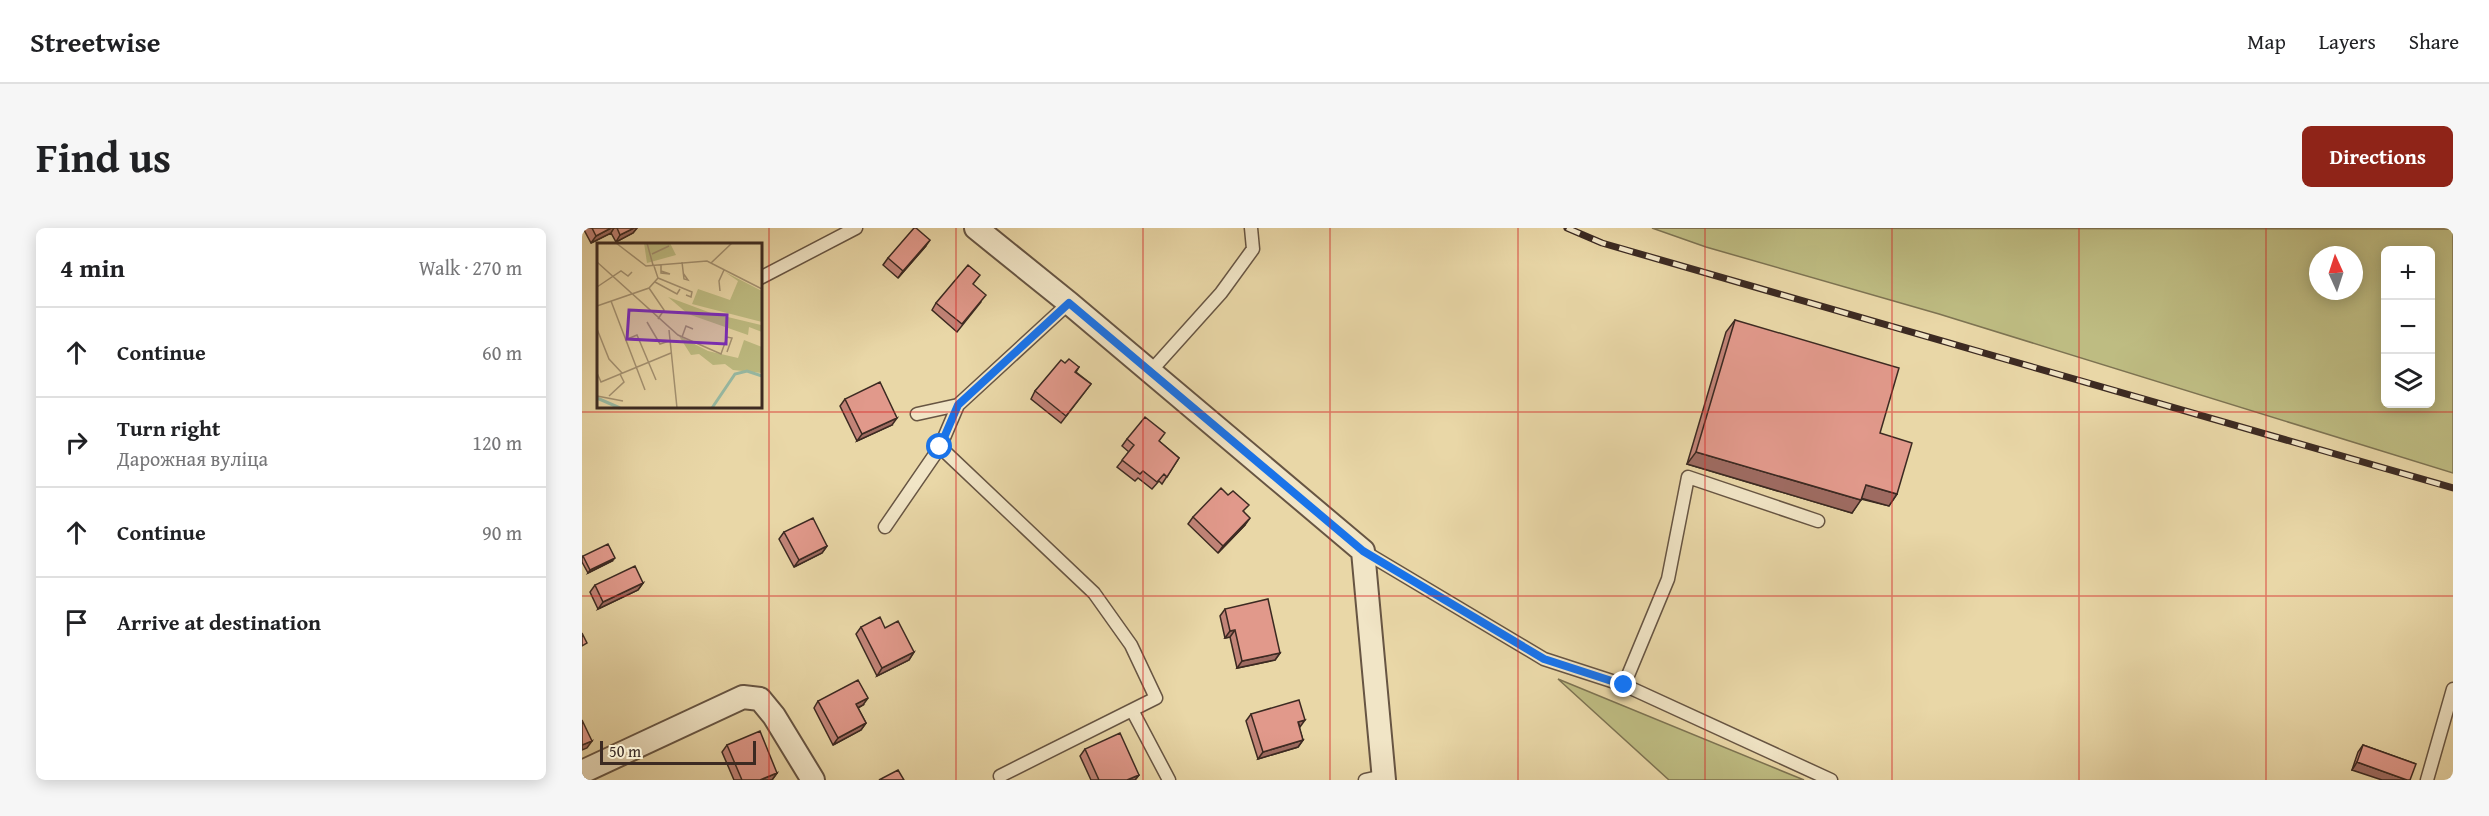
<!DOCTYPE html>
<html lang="en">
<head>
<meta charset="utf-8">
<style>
	:root { --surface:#fff; --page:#f6f6f6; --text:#202124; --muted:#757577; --line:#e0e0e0; --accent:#8f2418 }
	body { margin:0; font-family:"Gentium Book Plus",serif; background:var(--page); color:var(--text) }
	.controls { position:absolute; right:18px; top:18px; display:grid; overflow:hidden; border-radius:9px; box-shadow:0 3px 15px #0003 }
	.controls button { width:54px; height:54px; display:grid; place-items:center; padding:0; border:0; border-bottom:2px solid var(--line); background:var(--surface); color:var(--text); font:30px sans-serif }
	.compass { position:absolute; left:1727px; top:18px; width:54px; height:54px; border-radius:50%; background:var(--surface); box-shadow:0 3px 15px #0003; rotate:357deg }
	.scale { position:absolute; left:18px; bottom:15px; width:156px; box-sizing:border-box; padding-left:6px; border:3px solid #3c2a22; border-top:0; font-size:16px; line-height:21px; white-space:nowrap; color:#3c2a22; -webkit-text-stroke:4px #f1e5c6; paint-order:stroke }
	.stop { position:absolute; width:18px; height:18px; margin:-14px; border:4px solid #1a73e8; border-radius:50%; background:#fff }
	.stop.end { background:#1a73e8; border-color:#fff; box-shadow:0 2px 6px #0008 }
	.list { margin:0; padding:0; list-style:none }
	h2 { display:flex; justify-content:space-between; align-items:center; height:78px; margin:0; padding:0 24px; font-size:26px }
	h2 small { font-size:20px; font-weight:400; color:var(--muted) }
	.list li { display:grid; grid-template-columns:39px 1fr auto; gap:18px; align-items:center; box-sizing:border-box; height:90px; padding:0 24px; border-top:2px solid var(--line) }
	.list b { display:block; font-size:22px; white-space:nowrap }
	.list p { margin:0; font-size:20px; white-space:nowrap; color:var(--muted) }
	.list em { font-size:20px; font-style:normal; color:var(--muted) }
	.icon { flex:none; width:33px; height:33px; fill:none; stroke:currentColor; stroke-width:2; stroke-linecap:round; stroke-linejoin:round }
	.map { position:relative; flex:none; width:1871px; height:552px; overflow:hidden; border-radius:9px }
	header { display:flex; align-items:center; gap:36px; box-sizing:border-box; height:84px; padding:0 30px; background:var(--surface); border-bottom:2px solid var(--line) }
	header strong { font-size:28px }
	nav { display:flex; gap:33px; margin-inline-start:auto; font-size:21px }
	.intro { display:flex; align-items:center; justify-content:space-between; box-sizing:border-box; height:144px; padding:0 36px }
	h1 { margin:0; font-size:42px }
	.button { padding:15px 27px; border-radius:9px; background:var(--accent); color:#fff; font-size:21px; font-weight:700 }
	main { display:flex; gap:36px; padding:0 36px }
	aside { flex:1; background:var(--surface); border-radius:9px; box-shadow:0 3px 15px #0003 }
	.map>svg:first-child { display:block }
	.green { fill:#bebc82; stroke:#7d7352; stroke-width:1.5; fill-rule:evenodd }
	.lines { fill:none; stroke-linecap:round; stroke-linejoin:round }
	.lane-casing { stroke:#675543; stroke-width:15 }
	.street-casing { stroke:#675543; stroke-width:26 }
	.lane { stroke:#f1e5c6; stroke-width:12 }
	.street { stroke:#f1e5c6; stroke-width:22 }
	.rail-casing { stroke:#3c2a22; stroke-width:7 }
	.rail { stroke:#f1e5c6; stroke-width:4.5; stroke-dasharray:14; stroke-linecap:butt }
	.wall { fill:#c28478; stroke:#3c2a22; stroke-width:1.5 }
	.shaded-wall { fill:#9e6b61; stroke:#3c2a22; stroke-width:1.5 }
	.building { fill:#e1998b; stroke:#3c2a22; stroke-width:1.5 }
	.route { stroke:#1a73e8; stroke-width:8 }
	.grid { fill:none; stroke:#d62828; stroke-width:1.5; stroke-opacity:0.55 }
	.inset-river { fill:none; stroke:#98baa4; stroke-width:3 }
	.inset-road { fill:none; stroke:#a49272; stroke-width:1.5 }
	.view { fill:#7b2cbf; fill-opacity:0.15; stroke:#7b2cbf; stroke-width:3 }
	.inset-edge { fill:none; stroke:#3c2a22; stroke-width:3 }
</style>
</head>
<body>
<header>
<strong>Streetwise</strong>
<nav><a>Map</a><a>Layers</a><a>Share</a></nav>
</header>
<div class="intro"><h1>Find us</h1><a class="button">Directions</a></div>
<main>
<aside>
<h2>4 min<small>Walk · 270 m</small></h2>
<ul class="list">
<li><svg class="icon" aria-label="ahead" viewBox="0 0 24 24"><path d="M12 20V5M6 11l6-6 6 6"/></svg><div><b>Continue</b></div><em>60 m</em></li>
<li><svg class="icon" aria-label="right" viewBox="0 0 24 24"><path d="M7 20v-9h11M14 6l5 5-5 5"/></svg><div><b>Turn right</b><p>Дарожная вуліца</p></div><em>120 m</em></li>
<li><svg class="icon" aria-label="ahead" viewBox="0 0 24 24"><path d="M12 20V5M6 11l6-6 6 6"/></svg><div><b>Continue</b></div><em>90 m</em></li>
<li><svg class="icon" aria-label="arrive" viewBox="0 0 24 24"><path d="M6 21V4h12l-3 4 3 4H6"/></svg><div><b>Arrive at destination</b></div></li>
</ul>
</aside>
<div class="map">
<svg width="1871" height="552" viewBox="0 0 1871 552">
	<rect width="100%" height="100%" fill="#e9d7a7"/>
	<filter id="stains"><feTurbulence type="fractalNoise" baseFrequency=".00333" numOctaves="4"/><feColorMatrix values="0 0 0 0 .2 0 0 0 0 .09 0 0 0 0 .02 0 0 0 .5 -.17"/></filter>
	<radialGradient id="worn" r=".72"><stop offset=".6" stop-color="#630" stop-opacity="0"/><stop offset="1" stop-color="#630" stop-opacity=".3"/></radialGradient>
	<!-- green -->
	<path class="green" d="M1070 0 1871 1V245L1357 86 1124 19ZM1804 22H1848V176H1804ZM1736 27H1772V63H1736Z
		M976 451 1222 552H1087Z"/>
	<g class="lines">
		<!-- lane casing -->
		<g class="lane-casing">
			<path id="lane" d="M178 50 274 0
				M568 144 639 65 671 21 669 0
				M335 186 376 177
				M358 219 512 365 549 417 574 470 550 482 587 552
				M303 299 358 219 376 177 487 75
				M781 323 962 431 1042 457 1249 552
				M1042 457 1086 351 1106 249 1236 293
				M418 548 550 482
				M783 552 801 548
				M1845 552 1871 461"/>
		</g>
		<!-- street casing -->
		<g class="street-casing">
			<path id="street" d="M394 0 487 75 781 323 802 552
				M0 544 161 469 178 471 192 488 231 552"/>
		</g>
		<!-- lane -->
		<use href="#lane" class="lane"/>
		<!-- street -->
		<use href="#street" class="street"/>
		<!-- rail casing -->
		<g class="rail-casing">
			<path id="rail" d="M985 0 1020 15 1871 260"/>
		</g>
		<!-- rail -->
		<use href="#rail" class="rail"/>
	</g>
	<!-- wall -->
	<path class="wall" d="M1 0H55L51 5 34 14 29 5 9 15Z
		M343 19 316 50 301 37 306 30Z
		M391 57 399 74 375 104 350 82 354 75Z
		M1153 92 1298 205 1315 266 1307 278 1279 271 1270 285 1105 236 1144 104Z
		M483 135 497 139 494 144 509 156 479 195 449 171 453 163Z
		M263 171 310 197 275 213 258 178Z
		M545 211 577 213 597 230 580 256 577 253 570 261 556 250 553 253 535 239 547 224 540 218Z
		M662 284 663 297 636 325 606 296 611 289Z
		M202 304 245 318 240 325 212 339 197 311Z
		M1 328 30 333 6 345 0 334V330Z
		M61 355 56 362 16 381 8 364 13 357Z
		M643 381 698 425 693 432 655 440 648 409 643 410 638 388Z
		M279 399 303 400 332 424 327 432 295 448 274 406Z
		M236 473 281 477 276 480 284 495 279 502 251 517 232 480Z
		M669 486 717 499 721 512 716 519 676 531 664 493Z
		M145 517 195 545 190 552H152L140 524Z
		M1781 517 1834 536 1770 542 1776 524Z
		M503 521 557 547 553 552H509L498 528Z"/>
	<!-- shaded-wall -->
	<path class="shaded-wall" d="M29 0H32L29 5 9 15 14 8Z
		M52 0H55L51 5 34 14 38 7Z
		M348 12 343 19 316 50 321 43Z
		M315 190 310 197 275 213 280 206Z
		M1114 224 1279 272 1270 285 1105 236Z
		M1284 257 1315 266 1307 278 1275 269Z
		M668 290 663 297 636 325 641 318Z
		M245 318 240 325 212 339 217 332Z
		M33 330 30 333 6 345 8 342Z
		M61 355 56 362 16 381 21 374Z
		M653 402 648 409 643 410 648 403Z
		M332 424 327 432 295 448 300 440Z
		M698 425 693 432 655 440 660 433Z
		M286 470 281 477 269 483 274 476Z
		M723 492 718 499 716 494Z
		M284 495 279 502 251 517 256 510Z
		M721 512 716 519 676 531 681 524Z
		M10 513 5 520 0 522V517Z
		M1775 534 1825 552H1800L1770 542Z
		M195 545 190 552H178Z
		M557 547 553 552H545Z"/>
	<!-- building -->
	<path class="building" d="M10 0H29L14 8Z
		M35 0H52L38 7Z
		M332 0H334L348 12 321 43 306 30Z
		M386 37 398 47 391 56 404 67 380 96 354 75Z
		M1153 92 1317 140 1298 205 1330 215 1315 266 1284 257 1279 272 1114 224Z
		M487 131 497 139 493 144 509 156 484 188 453 163 479 132 483 135Z
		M298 154 315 190 280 206 263 171Z
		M563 189 583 205 577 213 597 230 585 249 582 246 575 254 561 243 558 246 540 232 552 217 545 211Z
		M639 260 646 267 651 263 667 277 661 283 668 290 641 318 611 289Z
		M231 290 245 318 217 332 202 304Z
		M26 316 33 330 8 342 1 328Z
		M53 338 61 355 21 374 13 357Z
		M686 371 698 425 660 433 653 402 648 403 643 381Z
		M298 389 303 400 316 393 332 424 300 440 279 399Z
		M0 405 5 415 0 418Z
		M276 452 286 470 274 476 284 495 256 510 236 473Z
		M717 472 723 492 716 494 721 512 681 524 669 486Z
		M0 492 10 513 0 517Z
		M178 503 195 545 178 552H160L145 517Z
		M538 505 557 547 545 552H517L503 521Z
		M1781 517 1834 536 1828 552H1825L1775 534Z
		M316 542 322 552H297Z"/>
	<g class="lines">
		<!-- route -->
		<path class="route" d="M358 219 376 177 487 75 781 323 962 431 1042 457"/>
	</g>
	<!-- grid -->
	<path class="grid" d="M187 0V552M374 0V552M561 0V552M748 0V552M936 0V552M1123 0V552M1310 0V552M1497 0V552M1684 0V552M0 184H1871M0 368H1871"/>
	<!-- overview -->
	<g transform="translate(15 15)">
		<rect width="165" height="165" fill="#e9d7a7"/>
		<path d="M47 0H73L79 12 50 20ZM128 29 165 48V79L95 61 101 46 133 57 141 38ZM71 54 114 70 164 82 165 89 152 84 151 92 91 71ZM82 93 111 108 141 115 147 97 165 104V130L136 127 128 121 116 122 102 111 94 112Z" fill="#bebc82"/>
		<path class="inset-river" d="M0 155 23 165M115 165 138 131 150 128 165 133"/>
		<path class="inset-road" d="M19 0 49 23 110 18 165 46M50 0 56 22M55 11 72 3M0 19 81 92 124 111 130 94 135 95 130 109M85 19 87 36 91 37 86 30M114 20 135 0M64 22V30L73 31 64 28M61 35 95 49 94 54 89 52M58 39 80 51 83 46M0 44 24 28 31 33 35 29M52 45 67 67 61 76M123 48 122 38 127 27M14 58 48 147M0 63 52 45 61 35 57 23M50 79 63 101 72 98M0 86 12 116 25 130M72 87 80 165M85 94 89 83 96 86M28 97 40 92 59 137M0 130 4 139 74 110M0 153 26 158M12 153 27 139 23 131"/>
		<path class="view" d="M32 67 130 72 129 101 30 96Z"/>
		<rect width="165" height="165" class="inset-edge"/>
	</g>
	<rect width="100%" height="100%" filter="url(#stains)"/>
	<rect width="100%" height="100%" fill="url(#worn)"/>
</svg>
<div class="controls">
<button>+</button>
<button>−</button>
<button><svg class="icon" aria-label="layers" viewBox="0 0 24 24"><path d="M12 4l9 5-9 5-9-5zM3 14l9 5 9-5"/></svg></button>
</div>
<svg class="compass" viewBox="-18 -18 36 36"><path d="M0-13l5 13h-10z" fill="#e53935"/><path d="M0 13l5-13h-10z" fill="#757577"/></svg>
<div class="scale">50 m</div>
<div class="stop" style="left:358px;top:219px"></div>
<div class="stop end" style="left:1042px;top:457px"></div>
</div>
</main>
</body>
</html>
